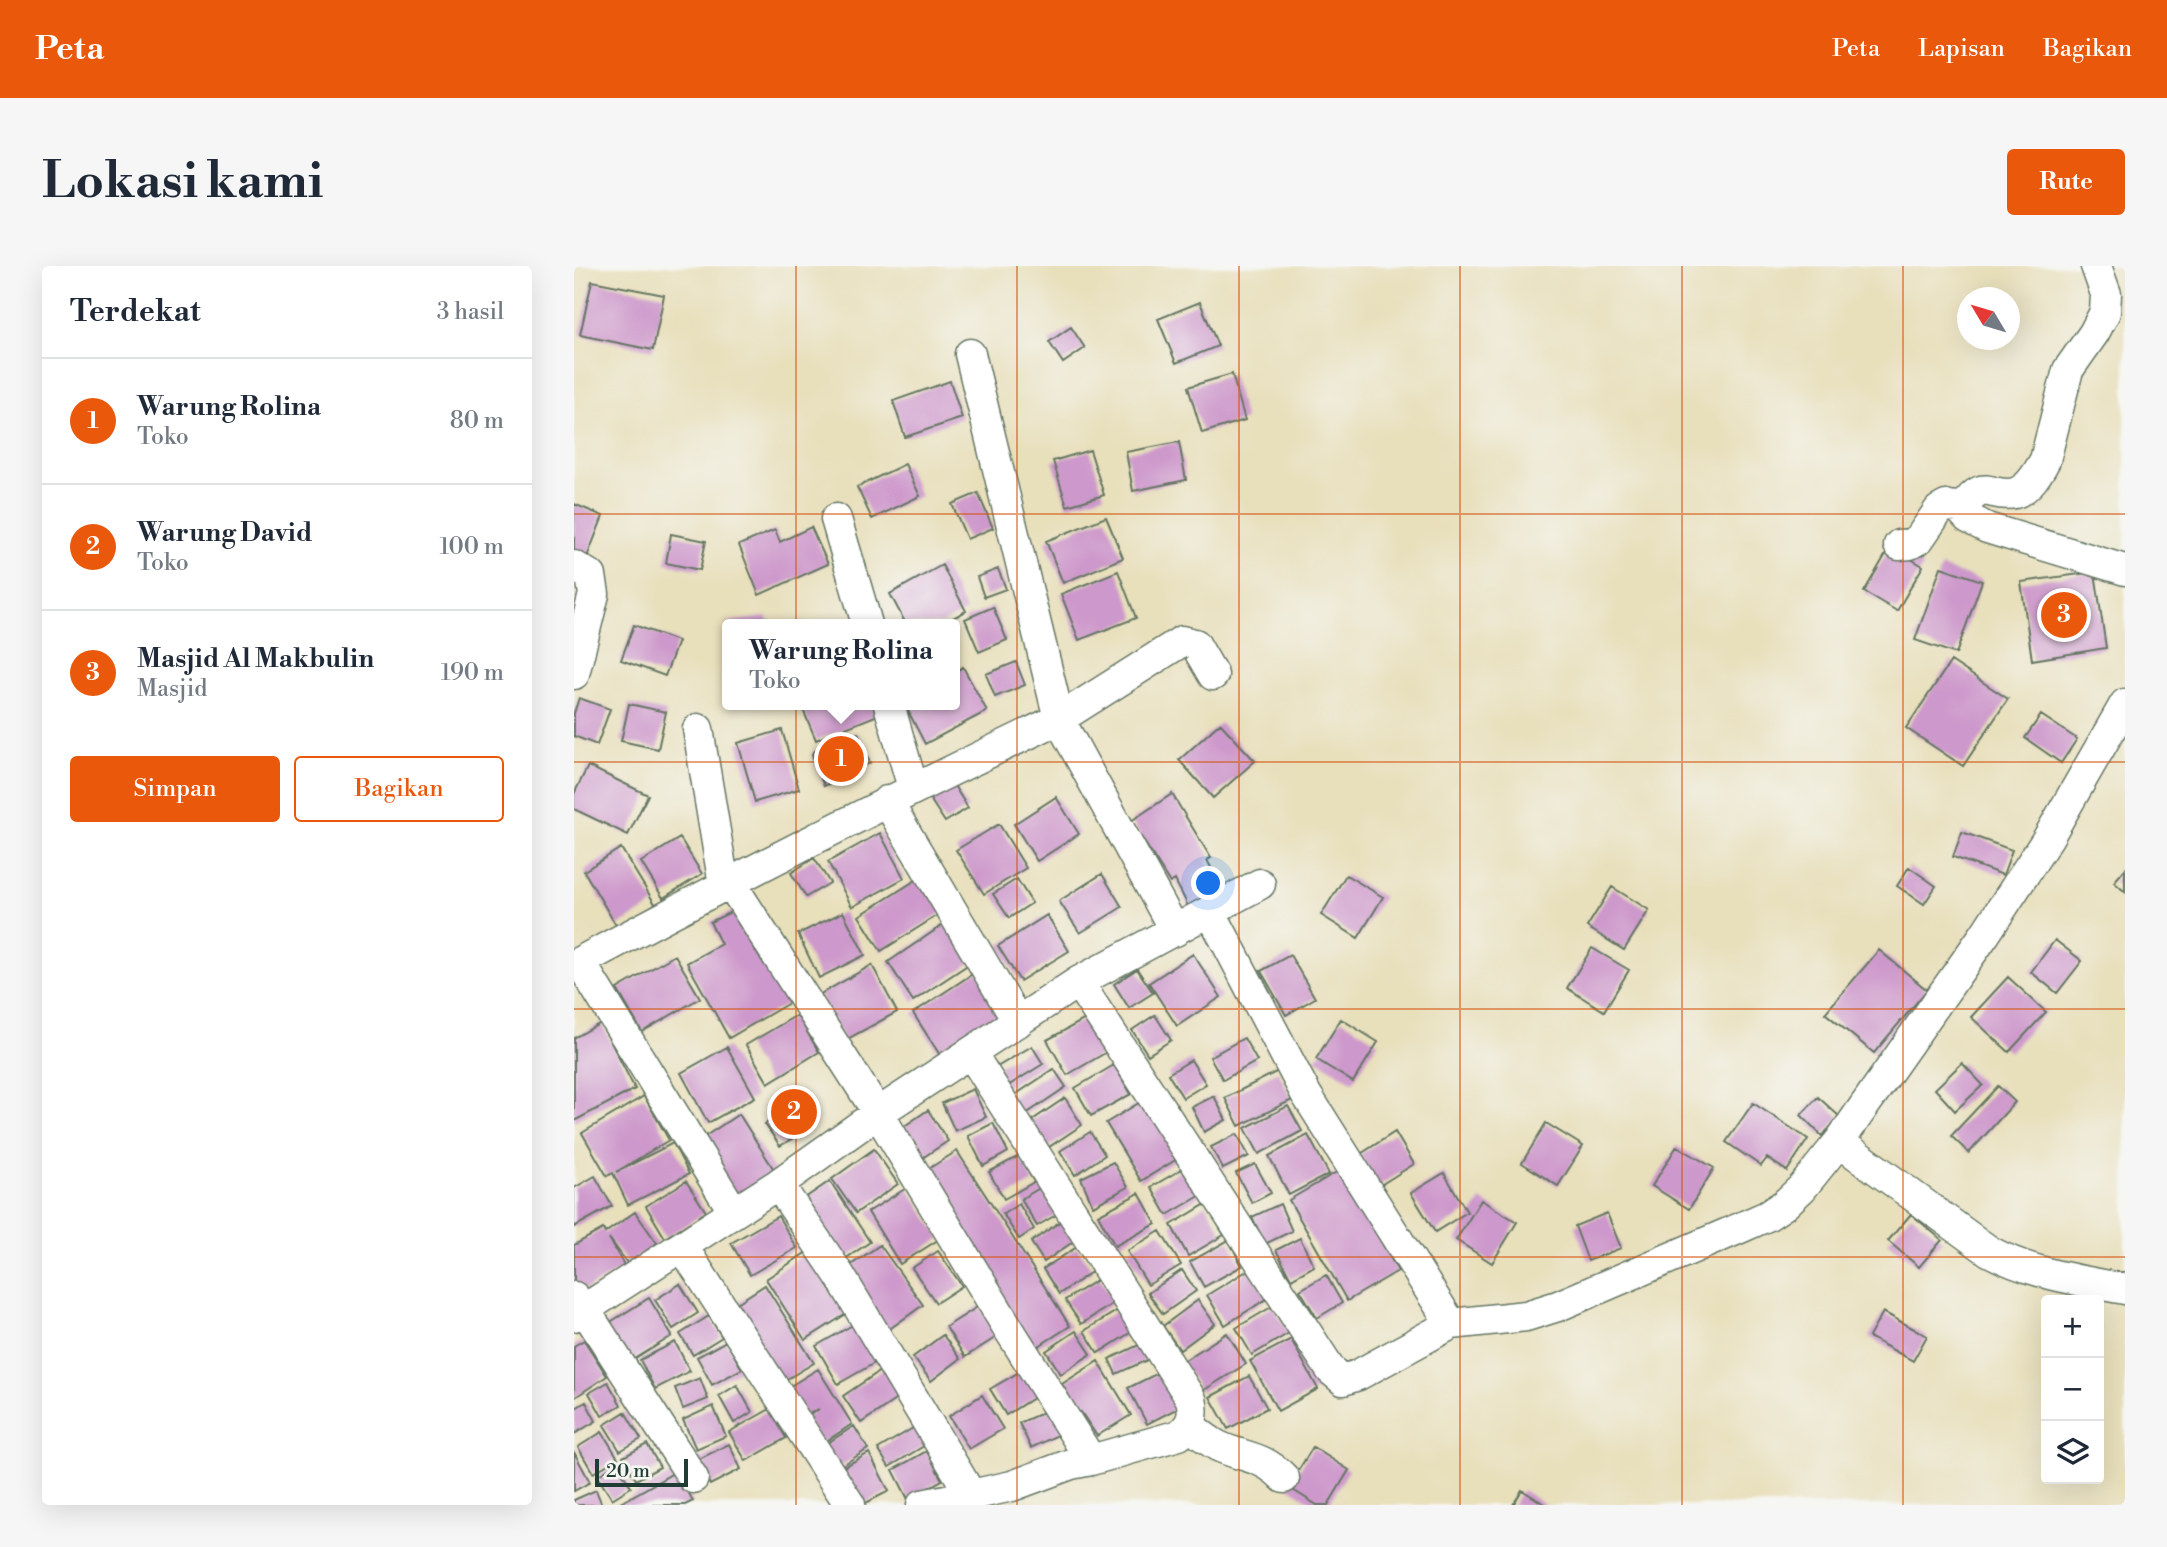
<!DOCTYPE html>
<html lang="id">
<head>
<meta charset="utf-8">
<style>
	:root { --surface:#fff; --page:#f6f6f7; --text:#1f2937; --muted:#747a83; --line:#e0e1e3; --accent:#ea580c }
	body { margin:0; font-family:"Libre Bodoni",serif; background:var(--page); color:var(--text) }
	.controls { position:absolute; right:21px; bottom:21px; display:grid; overflow:hidden; border-radius:7px; box-shadow:0 7px 28px #0002 }
	.controls button { width:63px; height:63px; display:grid; place-items:center; padding:0; border:0; border-bottom:2px solid var(--line); background:var(--surface); color:var(--text); font:35px sans-serif }
	.compass { position:absolute; left:1383px; top:21px; width:63px; height:63px; border-radius:50%; background:var(--surface); box-shadow:0 7px 28px #0002; rotate:308deg }
	.scale { position:absolute; left:21px; bottom:18px; width:93px; box-sizing:border-box; padding-left:7px; border:4px solid #1f3d34; border-top:0; font-size:19px; line-height:24px; white-space:nowrap; color:#1f3d34; -webkit-text-stroke:5px #f6f6f2; paint-order:stroke }
	.you { position:absolute; left:635px; top:618px; width:24px; height:24px; margin:-18px; border:5px solid #fff; border-radius:50%; background:#1a73e8; box-shadow:0 0 0 10px #1a73e833 }
	.badge { display:grid; place-items:center; width:46px; height:46px; border-radius:50%; background:var(--accent); color:#fff; font-size:23px; font-weight:700 }
	.pin { position:absolute; translate:-50% -50%; border:4px solid #fff; box-shadow:0 2px 7px #0006 }
	.popup { position:absolute; left:148px; top:353px; width:238px; height:91px; box-sizing:border-box; display:grid; place-content:center; border-radius:7px; background:var(--surface); filter:drop-shadow(0 2px 5px #0005); font-size:23px; white-space:nowrap; color:var(--muted) }
	.popup b { font-size:26px; color:var(--text) }
	.popup::after { content:''; position:absolute; left:50%; top:100%; margin-left:-14px; border:14px solid transparent; border-top-color:var(--surface) }
	.list { margin:0; padding:0; list-style:none }
	h2 { display:flex; justify-content:space-between; align-items:center; height:91px; margin:0; padding:0 28px; font-size:30px }
	h2 small { font-size:23px; font-weight:400; color:var(--muted) }
	.list li { display:grid; grid-template-columns:46px 1fr auto; gap:21px; align-items:center; box-sizing:border-box; height:126px; padding:0 28px; border-top:2px solid var(--line) }
	.list b { display:block; font-size:26px; white-space:nowrap }
	.list p { margin:0; font-size:23px; white-space:nowrap; color:var(--muted) }
	.list em { font-size:23px; font-style:normal; color:var(--muted) }
	.actions { display:flex; gap:14px; padding:21px 28px }
	.actions a { flex:1; padding:16px 0; border:2px solid var(--accent); border-radius:7px; text-align:center; font-size:24px; color:var(--accent) }
	.actions .main { background:var(--accent); color:#fff }
	.icon { flex:none; width:38px; height:38px; fill:none; stroke:currentColor; stroke-width:2; stroke-linecap:round; stroke-linejoin:round }
	.map { position:relative; flex:none; width:1551px; height:1239px; overflow:hidden; border-radius:7px }
	header { display:flex; align-items:center; gap:42px; box-sizing:border-box; height:98px; padding:0 35px; background:var(--accent); color:#fff }
	header strong { font-size:33px }
	nav { display:flex; gap:38px; margin-inline-start:auto; font-size:24px }
	.intro { display:flex; align-items:center; justify-content:space-between; box-sizing:border-box; height:168px; padding:0 42px }
	h1 { margin:0; font-size:49px }
	.button { padding:18px 32px; border-radius:7px; background:var(--accent); color:#fff; font-size:24px; font-weight:700 }
	main { display:flex; gap:42px; padding:0 42px }
	aside { flex:1; background:var(--surface); border-radius:7px; box-shadow:0 7px 28px #0002 }
	.map>svg:first-child { display:block }
	.building { fill:#cd98cb }
	.lines { fill:none; stroke-linecap:round; stroke-linejoin:round }
	.minor-casing { stroke:#657663; stroke-width:33 }
	.minor { stroke:#fff; stroke-width:30 }
	.grid { fill:none; stroke:#d45610; stroke-width:2; stroke-opacity:0.55 }
</style>
</head>
<body>
<header>
<strong>Peta</strong>
<nav><a>Peta</a><a>Lapisan</a><a>Bagikan</a></nav>
</header>
<div class="intro"><h1>Lokasi kami</h1><a class="button">Rute</a></div>
<main>
<aside>
<h2>Terdekat<small>3 hasil</small></h2>
<ul class="list">
<li><span class="badge">1</span><div><b>Warung Rolina</b><p>Toko</p></div><em>80 m</em></li>
<li><span class="badge">2</span><div><b>Warung David</b><p>Toko</p></div><em>100 m</em></li>
<li><span class="badge">3</span><div><b>Masjid Al Makbulin</b><p>Masjid</p></div><em>190 m</em></li>
</ul>
<div class="actions"><a class="main">Simpan</a><a>Bagikan</a></div>
</aside>
<div class="map">
<svg width="1551" height="1239" viewBox="0 0 1551 1239">
	<rect width="100%" height="100%" fill="#f6f6f2"/>
	<filter id="ink" filterUnits="userSpaceOnUse"><feTurbulence type="fractalNoise" baseFrequency=".0143" numOctaves="2"/><feDisplacementMap in="SourceGraphic" scale="14" xChannelSelector="R" yChannelSelector="G"/><feConvolveMatrix kernelMatrix="1 2 1 2 8 2 1 2 1" color-interpolation-filters="sRGB"/></filter>
	<filter id="wash" filterUnits="userSpaceOnUse"><feTurbulence type="fractalNoise" baseFrequency=".00686" numOctaves="4" result="noise"/><feDisplacementMap in="SourceGraphic" scale="28" xChannelSelector="R" yChannelSelector="G"/><feGaussianBlur stdDeviation="1.57" result="paint"/><feColorMatrix in="noise" values="0 0 0 0 0 0 0 0 0 0 0 0 0 0 0 0 0 1.4 0 .05"/><feComposite in="paint" operator="in"/></filter>
	<g filter="url(#wash)">
		<rect width="100%" height="100%" fill="#e8dfbb"/>
		<g id="blocks">
			<!-- building -->
			<path class="building" d="M18 15 90 29 79 84 6 69Z
				M626 36 644 80 602 97 584 53Z
				M497 61 511 82 489 97 475 76Z
				M658 108 671 154 628 167 614 121Z
				M376 115 388 152 331 171 319 135Z
				M605 176 612 214 559 225 552 186Z
				M516 184 530 229 493 240 479 195Z
				M331 198 346 230 298 253 283 221Z
				M404 227 419 262 393 273 378 238Z
				M0 238 29 250 13 291 0 286Z
				M532 251 549 292 489 317 472 275Z
				M237 261 254 298 185 329 165 279 201 264 206 276Z
				M97 268 132 275 126 304 92 297Z
				M1316 281 1349 300 1323 345 1290 326Z
				M368 299 392 345 368 358H332L316 328Z
				M1367 301 1408 315 1382 388 1341 374Z
				M424 303 432 323 410 331 403 311Z
				M544 305 562 352 505 374 487 328Z
				M1521 306 1532 382 1458 394 1447 316Z
				M419 341 433 374 405 386 391 353Z
				M193 351 194 358H152V356Z
				M60 359 104 375 91 410 47 394Z
				M1377 395 1434 433 1389 500 1332 462Z
				M442 396 451 419 421 431 412 408Z
				M389 401 413 445 351 478 331 439H381V406Z
				M5 432 36 443 23 479 0 470V447Z
				M55 438 92 446 84 483 47 475Z
				M227 439H300L304 449 242 474Z
				M1467 449 1503 473 1487 497 1451 472Z
				M646 457 681 495 639 532 605 494Z
				M208 464 225 523 181 536 164 477Z
				M284 467 296 497 250 520 238 488 241 485Z
				M14 500 74 529 54 569 0 543V528Z
				M379 518 394 542 371 556 356 533Z
				M598 528 637 592 633 594 650 626 616 644 601 614 596 617 557 555Z
				M482 531 505 568 463 595 440 558Z
				M425 558 452 602 410 628 382 584Z
				M1388 566 1438 584 1429 609 1379 591Z
				M306 567 330 612 278 641 254 596Z
				M106 572 128 608 89 632 67 596Z
				M47 582 81 638 43 661 10 605Z
				M240 592 256 617 232 631 217 607Z
				M1335 601 1362 620 1350 638 1323 620Z
				M1551 603V626L1540 616Z
				M528 608 548 641 506 667 485 635Z
				M350 609 372 644 307 685 285 650Z
				M772 609 809 631 784 672 747 649Z
				M443 613 458 637 435 652 419 628Z
				M1038 621 1075 644 1050 684 1013 661Z
				M161 644 215 737 155 772 113 697 147 678 136 656Z
				M269 646 291 689 245 712 224 668Z
				M473 649 495 685 446 715 424 680Z
				M375 655 401 694 339 735 314 696Z
				M1481 674 1508 695 1483 727 1457 706Z
				M1018 682 1055 704 1030 745 993 722Z
				M1305 684 1353 724 1300 787 1251 747Z
				M619 688 647 731 603 760 575 717Z
				M101 689 126 732 68 766 43 723Z
				M716 689 741 732 712 749 687 705Z
				M298 699 323 746 270 775 245 729Z
				M563 703 579 727 555 742 540 718Z
				M403 705 429 748 366 789 339 747Z
				M1434 711 1472 746 1435 786 1397 751Z
				M223 749 245 786 194 817 172 779Z
				M581 749 597 774 574 789 558 764Z
				M513 752 533 786 493 809 473 774Z
				M767 753 804 776 779 816 742 793Z
				M27 757 61 823 0 855V772Z
				M670 772 683 795 649 814 636 791Z
				M458 780 469 798 429 823 418 804Z
				M153 781 181 831 134 857 107 807Z
				M617 794 632 818 609 832 594 808Z
				M1388 797 1409 819 1381 845 1361 823Z
				M540 799 557 828 517 850 501 822Z
				M480 803 492 821 443 854 432 835Z
				M704 805 718 834 665 860 651 832Z
				M1424 820 1441 836 1395 887 1377 870Z
				M399 823 412 851 381 865 368 837Z
				M70 830 95 874 42 906 99 877 115 908 54 939 39 907 33 910 8 867Z
				M640 830 652 854 630 866 618 841Z
				M1244 831 1266 851 1248 870 1227 849Z
				M491 832 508 859 472 883 454 857Z
				M573 832 608 890 567 915 532 857Z
				M225 834 241 859 206 880 191 858Z
				M1179 837 1234 873 1213 905 1193 892 1187 900 1152 876Z
				M714 840 728 865 685 888 671 862Z
				M354 844 374 875 342 896 322 866Z
				M165 848 202 907 164 931 127 873Z
				M419 857 434 886 409 900 394 870Z
				M972 857 1009 880 984 920 948 897Z
				M516 866 531 889 501 909 486 885Z
				M821 866 840 898 805 920 785 889Z
				M663 868 675 890 649 903 637 881Z
				M734 869 755 908 715 929 695 890Z
				M1103 880 1140 902 1115 943 1078 920Z
				M300 883 324 918 282 947 258 913Z
				M383 885 496 1060 460 1083 346 908Z
				M445 890 460 916 430 933 415 906Z
				M539 896 554 921 519 940 507 912Z
				M681 898 697 927 678 937 662 907Z
				M615 899 631 927 593 949 577 921Z
				M766 904 824 1005 773 1035 715 934Z
				M870 907 893 946 861 966 837 927Z
				M21 910 38 940 0 961V922Z
				M112 915 132 946 91 972 72 940Z
				M256 915 296 976 265 997 225 936Z
				M471 919 487 946 463 960 447 933Z
				M334 921 367 972 326 998 294 946Z
				M565 927 582 958 541 980 524 949Z
				M907 934 943 956 918 997 882 974Z
				M445 938 460 963 445 973 429 948Z
				M632 938 650 969 614 990 597 959Z
				M706 938 718 965 691 978 678 951Z
				M61 946 83 977 54 998 35 972 51 1001 2 1029 0 1026V979L29 963 31 967Z
				M1033 947 1047 982 1014 995 1001 960Z
				M1337 948 1368 974 1345 1001 1314 975Z
				M204 950 223 982 176 1009 157 977Z
				M487 955 500 975 470 996 457 976Z
				M586 965 607 999 574 1019 553 985Z
				M726 972 740 1000 717 1013 702 984Z
				M655 974 668 1000 630 1021 616 996Z
				M306 979 349 1039 314 1064 271 1003Z
				M503 981 519 1005 485 1028 469 1003Z
				M364 985 388 1020 362 1037 338 1002Z
				M233 986 272 1048 231 1074 192 1013Z
				M676 1003 694 1032 651 1059 633 1029Z
				M608 1004 622 1025 589 1048 574 1027Z
				M752 1009 768 1037 743 1052 726 1024Z
				M526 1012 541 1036 507 1058 491 1034Z
				M106 1018 124 1047 99 1063 81 1034Z
				M191 1019 240 1097 208 1116 160 1039Z
				M75 1032 98 1070 53 1098 30 1060Z
				M624 1034 641 1058 606 1084 589 1060Z
				M405 1040 424 1070 391 1091 372 1061Z
				M699 1040 715 1067 678 1089 662 1062Z
				M546 1043 559 1065 524 1087 510 1065Z
				M1309 1046 1353 1070 1339 1095 1295 1071Z
				M135 1050 148 1071 119 1089 106 1068Z
				M282 1057 304 1095 264 1118 242 1080Z
				M502 1065 517 1088 487 1108 472 1085Z
				M653 1067 672 1098 627 1126 608 1096Z
				M369 1069 386 1093 357 1115 339 1091Z
				M717 1073 744 1123 704 1145 676 1095Z
				M10 1074 33 1110 0 1132V1080Z
				M152 1075 168 1103 138 1119 123 1091Z
				M573 1075 580 1091 542 1108 535 1093Z
				M101 1076 116 1105 81 1123 66 1094Z
				M524 1095 557 1149 523 1170 507 1146 505 1148 488 1118Z
				M312 1101 330 1128 287 1157 269 1130Z
				M452 1102 467 1127 432 1149 416 1123Z
				M244 1103 278 1158 248 1178 231 1152 245 1143 230 1151 213 1122Z
				M590 1104 608 1140 573 1158 554 1122Z
				M675 1110 693 1142 654 1163 636 1131Z
				M126 1112 134 1133 109 1143 101 1122Z
				M34 1116 47 1139 28 1150 15 1127Z
				M163 1119 178 1146 160 1157 145 1130Z
				M408 1129 429 1163 395 1183 375 1150Z
				M12 1136 22 1155 0 1168V1143Z
				M139 1140 152 1170 122 1183 109 1154Z
				M479 1142 490 1166 457 1182 445 1157Z
				M196 1143 212 1172 172 1195 155 1166Z
				M51 1146 67 1173 46 1185 30 1159Z
				M344 1159 355 1177 315 1201 304 1183Z
				M280 1160 294 1183 261 1204 246 1182Z
				M28 1166 44 1192 19 1207 4 1181Z
				M73 1178 86 1201 62 1214 49 1191Z
				M155 1178 167 1203 136 1219 123 1194Z
				M739 1181 775 1204 754 1239H743L714 1221Z
				M353 1185 368 1214 334 1233 319 1204Z
				M0 1186 16 1216 0 1225Z
				M295 1187 315 1225 288 1239 264 1204Z
				M43 1198 57 1221 38 1233 23 1210Z
				M103 1205 119 1235 111 1239H43Z
				M22 1224 28 1239H0V1234Z
				M948 1224 972 1239H939Z"/>
		</g>
	</g>
	<g filter="url(#ink)">
		<use href="#blocks" fill-opacity="0" stroke="#657663" stroke-width="2"/>
		<g class="lines">
			<!-- minor casing -->
			<g class="minor-casing">
				<path id="minor" d="M396 88 485 453 608 375 621 378 639 409
					M1388 244C1410 209 1415 233 1441 227 1455 223 1465 205 1471 194L1494 104 1520 67 1531 46 1532 28 1522 0
					M262 253 293 358
					M1325 279 1336 278 1345 273 1365 244 1372 240 1384 241 1394 252 1413 262 1551 304
					M0 300 17 310 20 328 0 408
					M315 439 339 522
					M124 463 150 619
					M313 535 444 756
					M156 616 304 847 504 716 757 1104 769 1114 784 1109 877 1058 952 1050 984 1040 1166 962 1193 950 1211 938 1228 922 1265 876 1411 668 1474 572 1551 438
					M636 645 732 828 877 1058
					M6 696 160 946
					M0 699C160 613 320 531 485 453L601 665
					M504 716 686 618
					M397 787 617 1133C621 1150 618 1158 605 1169L517 1194
					M1265 876 1415 985C1457 1008 1504 1014 1551 1023
					M204 918 266 1010 397 1229 348 1239
					M108 980 276 1239
					M0 1031 11 1044 119 1212
					M0 1050 204 918 304 847 434 1062 517 1194 497 1198 438 1220 397 1229
					M616 1160C625 1167 634 1175 644 1180 669 1192 688 1189 710 1212"/>
			</g>
			<!-- minor -->
			<use href="#minor" class="minor"/>
		</g>
	</g>
	<!-- grid -->
	<path class="grid" d="M222 0V1239M443 0V1239M665 0V1239M886 0V1239M1108 0V1239M1329 0V1239M0 248H1551M0 496H1551M0 743H1551M0 991H1551"/>
</svg>
<div class="controls">
<button>+</button>
<button>−</button>
<button><svg class="icon" aria-label="layers" viewBox="0 0 24 24"><path d="M12 4l9 5-9 5-9-5zM3 14l9 5 9-5"/></svg></button>
</div>
<svg class="compass" viewBox="-18 -18 36 36"><path d="M0-13l5 13h-10z" fill="#e53935"/><path d="M0 13l5-13h-10z" fill="#747a83"/></svg>
<div class="scale">20 m</div>
<div class="you"></div>
<div class="pin badge" style="left:267px;top:493px">1</div>
<div class="popup"><b>Warung Rolina</b>Toko</div>
<div class="pin badge" style="left:220px;top:846px">2</div>
<div class="pin badge" style="left:1490px;top:349px">3</div>
</div>
</main>
</body>
</html>
